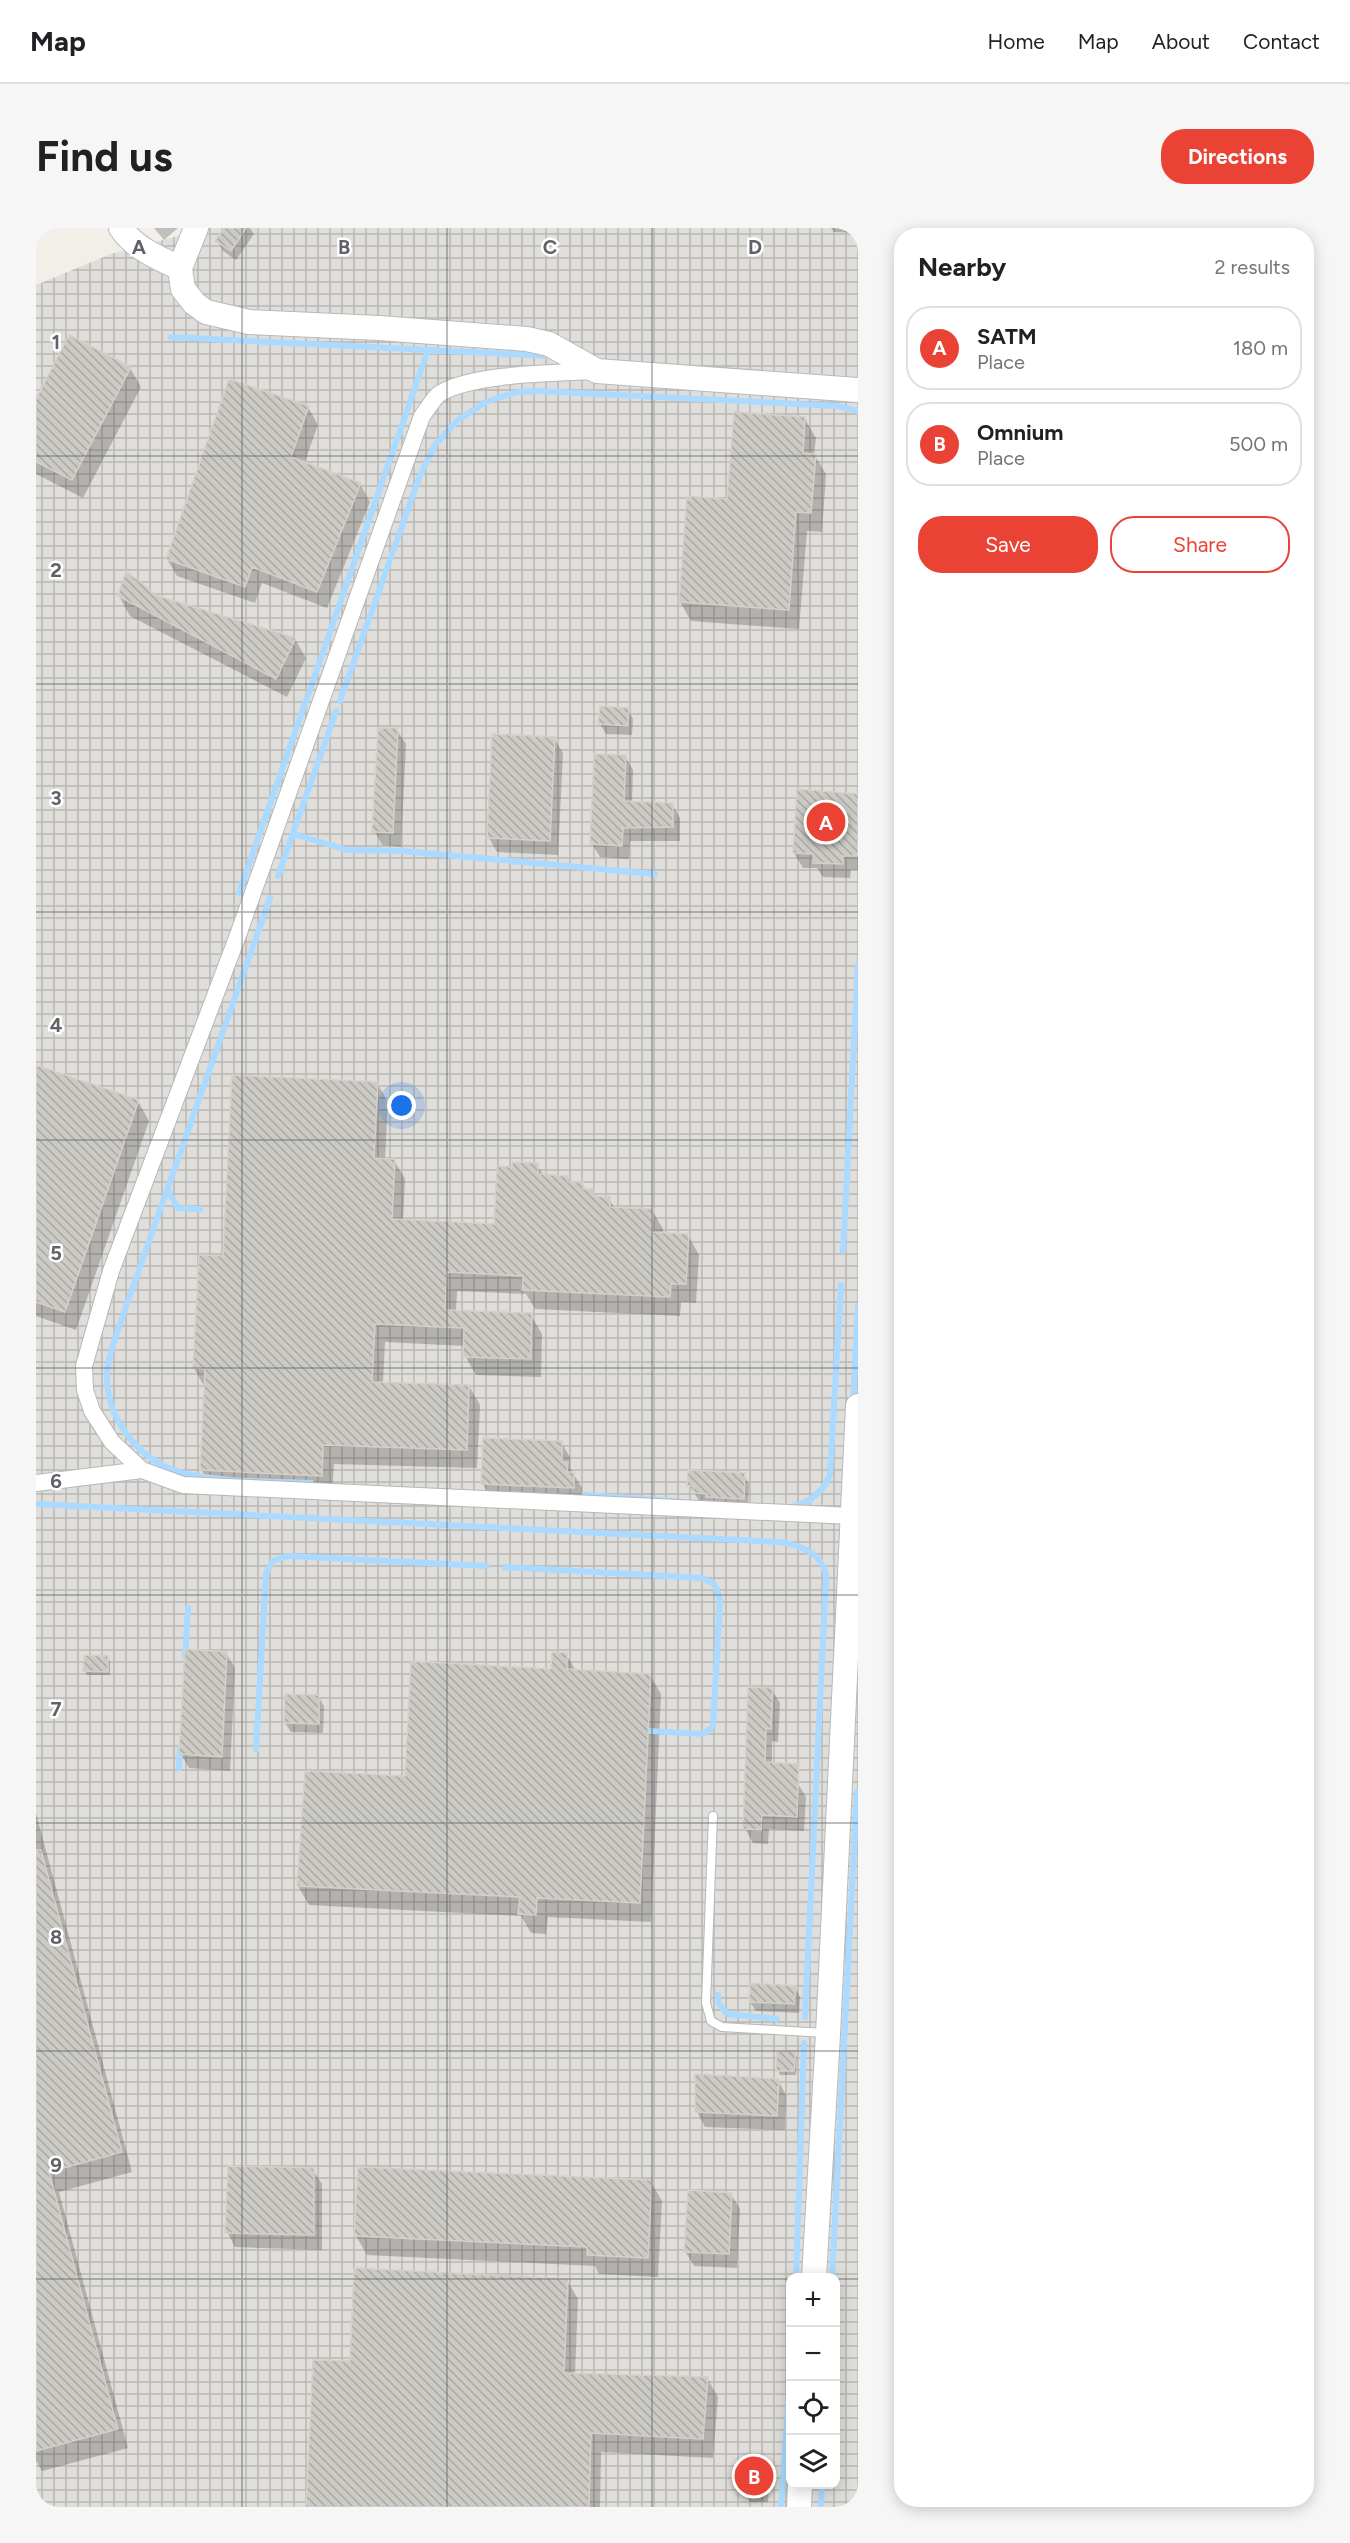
<!DOCTYPE html>
<html lang="en">
<head>
<meta charset="utf-8">
<style>
	:root { --surface:#fff; --page:#f6f6f6; --text:#202124; --muted:#757577; --line:#e0e0e0; --accent:#ea4335 }
	body { margin:0; font-family:Figtree,sans-serif; background:var(--page); color:var(--text) }
	.controls { position:absolute; right:18px; bottom:18px; display:grid; overflow:hidden; border-radius:12px; box-shadow:0 3px 15px #0003 }
	.controls button { width:54px; height:54px; display:grid; place-items:center; padding:0; border:0; border-bottom:2px solid var(--line); background:var(--surface); color:var(--text); font:30px sans-serif }
	.you { position:absolute; left:366px; top:878px; width:21px; height:21px; margin:-15px; border:4px solid #fff; border-radius:50%; background:#1a73e8; box-shadow:0 0 0 9px #1a73e833 }
	.badge { display:grid; place-items:center; width:39px; height:39px; border-radius:50%; background:var(--accent); color:#fff; font-size:20px; font-weight:700 }
	.pin { position:absolute; translate:-50% -50%; border:3px solid #fff; box-shadow:0 2px 6px #0006 }
	.list { margin:0; padding:0; list-style:none }
	h2 { display:flex; justify-content:space-between; align-items:center; height:78px; margin:0; padding:0 24px; font-size:26px }
	h2 small { font-size:20px; font-weight:400; color:var(--muted) }
	.list li { display:grid; grid-template-columns:39px 1fr auto; gap:18px; align-items:center; box-sizing:border-box; height:84px; margin:0 12px 12px; padding:0 12px; border:2px solid var(--line); border-radius:24px }
	.list b { display:block; font-size:22px; white-space:nowrap }
	.list p { margin:0; font-size:20px; white-space:nowrap; color:var(--muted) }
	.list em { font-size:20px; font-style:normal; color:var(--muted) }
	.actions { display:flex; gap:12px; padding:18px 24px }
	.actions a { flex:1; padding:14px 0; border:2px solid var(--accent); border-radius:24px; text-align:center; font-size:21px; color:var(--accent) }
	.actions .main { background:var(--accent); color:#fff }
	.icon { flex:none; width:33px; height:33px; fill:none; stroke:currentColor; stroke-width:2; stroke-linecap:round; stroke-linejoin:round }
	.map { position:relative; flex:none; width:822px; height:2279px; overflow:hidden; border-radius:24px }
	header { display:flex; align-items:center; gap:36px; box-sizing:border-box; height:84px; padding:0 30px; background:var(--surface); border-bottom:2px solid var(--line) }
	header strong { font-size:28px }
	nav { display:flex; gap:33px; margin-inline-start:auto; font-size:21px }
	.intro { display:flex; align-items:center; justify-content:space-between; box-sizing:border-box; height:144px; padding:0 36px }
	h1 { margin:0; font-size:42px }
	.button { padding:15px 27px; border-radius:24px; background:var(--accent); color:#fff; font-size:21px; font-weight:700 }
	main { display:flex; gap:36px; padding:0 36px }
	aside { flex:1; background:var(--surface); border-radius:24px; box-shadow:0 3px 15px #0003 }
	.map>svg:first-child { display:block }
	.industrial { fill:url(#industrial-grid); fill-rule:evenodd }
	.shadow { fill:#0003 }
	.lines { fill:none; stroke-linecap:round; stroke-linejoin:round }
	.stream { stroke:#aadaff; stroke-width:6 }
	.building { fill:url(#building-back-hatch); stroke:#d6d1c6; stroke-width:1.5 }
	.lane-casing { stroke:#b5b8bc; stroke-width:10 }
	.street-casing { stroke:#b5b8bc; stroke-width:18 }
	.secondary-casing { stroke:#b6babf; stroke-width:26 }
	.lane { stroke:#fff; stroke-width:8 }
	.street { stroke:#fff; stroke-width:16 }
	.secondary { stroke:#fff; stroke-width:24 }
	.grid { fill:none; stroke:#5f6368; stroke-width:1.5; stroke-opacity:0.55 }
	.grid-label { font-size:20px; text-anchor:middle; font-weight:bold; fill:#5f6368; stroke:#fff; stroke-width:5; stroke-linejoin:round; paint-order:stroke }
</style>
</head>
<body>
<header>
<strong>Map</strong>
<nav><a>Home</a><a>Map</a><a>About</a><a>Contact</a></nav>
</header>
<div class="intro"><h1>Find us</h1><a class="button">Directions</a></div>
<main>
<div class="map">
<svg width="822" height="2279" viewBox="0 0 822 2279">
	<defs>
		<pattern id="industrial-grid" width="8" height="8" patternUnits="userSpaceOnUse" patternTransform="scale(1.5)"><rect width="8" height="8" fill="#e0deda"/><path d="M0 4h8M4 0v8" fill="none" stroke="#b9b8b5"/></pattern>
		<pattern id="building-back-hatch" width="6" height="6" patternUnits="userSpaceOnUse" patternTransform="scale(1.5)"><rect width="6" height="6" fill="#cccac5"/><path d="M-1 5l2 2M0 0l6 6M5-1l2 2" fill="none" stroke="#a9a8a4"/></pattern>
	</defs>
	<rect width="100%" height="100%" fill="#f1efe8"/>
	<!-- industrial -->
	<path class="industrial" d="M172 0H822V2279H0V57L75 26ZM754 2050H800V2256H754Z"/>
	<!-- shadow -->
	<path class="shadow" d="M118 0H142L128 12Z
		M190 0H214L218 6 200 32 187 23 181 13Z
		M795 0H822V5L798 4Z
		M94 140 105 159 47 270 0 246V174Z
		M272 179 282 197 268 236 324 256 334 274 291 380 226 355 219 375 141 348 131 331Z
		M769 191 780 210 778 226 790 246 786 304 771 303 763 401 655 393 644 374 693 272Z
		M83 368 259 411 270 430 251 469 94 388Z
		M592 482 597 491 596 507 570 506 564 496Z
		M361 502 370 516 365 619 346 617 338 602Z
		M518 510 527 525 522 627 461 624 453 610Z
		M589 528 597 542 596 574 636 576 644 590V613H594L593 631 564 629 556 616Z
		M822 568V642H815L814 650 787 649 781 640H767L758 625Z
		M0 838 102 873 113 893 40 1102 0 1088Z
		M341 855 352 874 349 932H358L369 951 367 993 459 997 477 940 501 937 508 948 531 949 535 955 546 956 550 962 557 963 561 970H573L579 981 616 982 627 1001V1006L652 1007 663 1027 660 1075 645 1074 644 1088 499 1081 490 1066 421 1063 420 1084 495 1087 506 1106 505 1149 440 1147 429 1128V1118L349 1114 347 1155 433 1158 444 1177 441 1240 298 1236 296 1266 176 1261 165 1241 169 1160 158 1140 188 1030Z
		M525 1214 534 1229V1240L546 1260 545 1275 455 1270 446 1255Z
		M708 1247 713 1256 712 1280 664 1274 653 1257Z
		M190 1425 199 1440 194 1543 153 1540 145 1526Z
		M530 1426 540 1443 614 1447 625 1466 615 1694 512 1689 510 1706 495 1705 485 1688 273 1677 262 1658 371 1550 516 1442Z
		M72 1429 74 1434V1447H51L48 1442Z
		M736 1462 744 1475 742 1514 736 1513V1547L761 1554 770 1569 768 1603 733 1601 732 1616 717 1615 709 1600Z
		M282 1468 288 1478 287 1505 255 1504 249 1495Z
		M0 1585 96 1944 23 1964 92 2220 6 2243 0 2233Z
		M759 1759 764 1769 763 1785 720 1783 714 1774Z
		M759 1825 761 1829 760 1847H744L742 1842Z
		M742 1852 750 1867 749 1902 669 1899 661 1884Z
		M277 1942 286 1956V2022L199 2019 191 2004Z
		M615 1954 626 1973 622 2049 563 2046 559 2038 331 2027 320 2008Z
		M695 1966 704 1981 701 2040 658 2038 649 2023Z
		M531 2052 542 2071 539 2146 671 2150 682 2169 677 2230 565 2224 564 2279H271L316 2134Z
		M728 2233 734 2243 732 2274H714L708 2264Z"/>
	<g class="lines">
		<!-- stream -->
		<path class="stream" d="M135 109 516 128
			M304 473 383 250 399 217 422 192 450 174 481 164 503 163 802 178 822 183
			M258 606 311 622 366 623 619 646
			M242 648 300 483
			M203 665 392 122
			M234 670 87 1087C81 1105 73 1124 71 1144 69 1192 106 1237 152 1246 192 1255 235 1253 275 1255
			M131 961 142 980 164 981
			M807 1023 822 736
			M817 1175 822 1078
			M549 1267 638 1273
			M0 1276 743 1314C764 1317 784 1324 790 1346
			M756 1279C773 1276 789 1262 794 1246L805 1057
			M469 1339 667 1350 679 1357 684 1372 677 1499 667 1506 613 1503
			M149 1429 152 1380
			M220 1521 230 1345 237 1333 251 1328 451 1338
			M143 1540 144 1520
			M682 1767 683 1776 691 1786 741 1791
			M769 1789 790 1349
			M760 2050 768 1815
			M796 2050 821 1564
			M745 2279 754 2151
			M785 2279 786 2256"/>
	</g>
	<!-- building -->
	<path class="building" d="M188 0H210L195 23 179 13Z
		M33 107 95 139 36 252 0 234V171Z
		M193 151 273 178 255 229 325 255 281 364 216 339 209 359 130 331Z
		M698 184 769 189 767 225 780 226 775 285 760 284 753 382 643 374 651 268 691 271Z
		M90 343 122 368 260 410 240 451 82 368Z
		M564 478 593 480 592 498 562 496Z
		M342 500H362L357 605 336 604Z
		M456 506 519 509 514 613 451 610Z
		M558 526 590 527 588 573 637 575V599L587 600 586 618 554 616Z
		M761 561 822 566V628H807V636L777 635 778 626 757 625Z
		M0 837 103 872 29 1084 0 1074Z
		M196 847 342 854 338 930 359 931 356 991 458 996 461 938 476 939V934L502 935V946L532 948V954H547V961H558V968L574 969V979L617 981 616 1004 653 1006 650 1056H635L634 1069 486 1062 487 1048 411 1044 409 1082 496 1085 495 1131 427 1129 428 1100 339 1096 336 1154 433 1157 431 1222 287 1217 286 1248 164 1242 169 1141 157 1140 163 1027 187 1028Z
		M447 1210 526 1213V1234H532L531 1244H538V1260L445 1256Z
		M652 1242 709 1245 708 1271 670 1269 671 1266 657 1265 658 1258H651Z
		M149 1421 191 1424 186 1529 143 1526Z
		M516 1424 531 1425V1441L615 1446 604 1675 501 1670 500 1687 482 1686 484 1669 261 1658 269 1543 369 1548 375 1433 515 1441Z
		M48 1427 72 1428V1444L47 1443Z
		M712 1459 737 1460 735 1501H730L729 1534 763 1536 761 1589 726 1587 725 1602 707 1601Z
		M249 1466 283 1467V1496L248 1495Z
		M0 1622H5L86 1924 13 1944 82 2201 0 2223Z
		M714 1755 760 1758 758 1776 713 1774Z
		M741 1823H760L758 1843H740Z
		M659 1846 743 1851 741 1888 659 1884Z
		M192 1938 278 1940V2007L189 2005Z
		M322 1939 616 1952 612 2030 551 2027V2019L318 2008Z
		M652 1962 696 1965 693 2026 648 2024Z
		M318 2040 532 2051 528 2145 672 2149 667 2211 555 2205 553 2279H270L277 2132 314 2133Z
		M708 2231 729 2232 727 2265H707Z"/>
	<g class="lines">
		<!-- lane casing -->
		<g class="lane-casing">
			<path id="lane" d="M677 1588 670 1775 675 1793 686 1799 789 1805"/>
		</g>
		<!-- street casing -->
		<g class="street-casing">
			<path id="street" d="M561 143C521 145 436 145 403 166 397 171 391 182 386 188L202 707 75 1043 48 1138 49 1162 56 1183 76 1214 106 1242 147 1257 816 1288
				M0 1255 106 1242"/>
		</g>
		<!-- secondary casing -->
		<g class="secondary-casing">
			<path id="secondary" d="M85 0C98 20 124 31 144 40
				M160 0 144 40 147 61 158 75 170 84 213 94 343 100 491 111 513 116 561 143 822 162
				M778 2050 792 1806 822 1178
				M763 2279 764 2256"/>
		</g>
		<!-- lane -->
		<use href="#lane" class="lane"/>
		<!-- street -->
		<use href="#street" class="street"/>
		<!-- secondary -->
		<use href="#secondary" class="secondary"/>
	</g>
	<!-- grid -->
	<path class="grid" d="M206 0V2279M411 0V2279M616 0V2279M0 228H822M0 456H822M0 684H822M0 912H822M0 1140H822M0 1367H822M0 1595H822M0 1823H822M0 2051H754M800 2051H822"/>
	<g class="grid-label">
		<text x="103" y="26">A</text>
		<text x="308" y="26">B</text>
		<text x="514" y="26">C</text>
		<text x="719" y="26">D</text>
		<text x="20" y="121">1</text>
		<text x="20" y="349">2</text>
		<text x="20" y="577">3</text>
		<text x="20" y="804">4</text>
		<text x="20" y="1032">5</text>
		<text x="20" y="1260">6</text>
		<text x="20" y="1488">7</text>
		<text x="20" y="1716">8</text>
		<text x="20" y="1944">9</text>
	</g>
</svg>
<div class="controls">
<button>+</button>
<button>−</button>
<button><svg class="icon" aria-label="locate" viewBox="0 0 24 24"><circle cx="12" cy="12" r="6"/><path d="M12 2v4M12 18v4M2 12h4M18 12h4"/></svg></button>
<button><svg class="icon" aria-label="layers" viewBox="0 0 24 24"><path d="M12 4l9 5-9 5-9-5zM3 14l9 5 9-5"/></svg></button>
</div>
<div class="you"></div>
<div class="pin badge" style="left:790px;top:594px">A</div>
<div class="pin badge" style="left:718px;top:2248px">B</div>
</div>
<aside>
<h2>Nearby<small>2 results</small></h2>
<ul class="list">
<li><span class="badge">A</span><div><b>SATM</b><p>Place</p></div><em>180 m</em></li>
<li><span class="badge">B</span><div><b>Omnium</b><p>Place</p></div><em>500 m</em></li>
</ul>
<div class="actions"><a class="main">Save</a><a>Share</a></div>
</aside>
</main>
</body>
</html>
